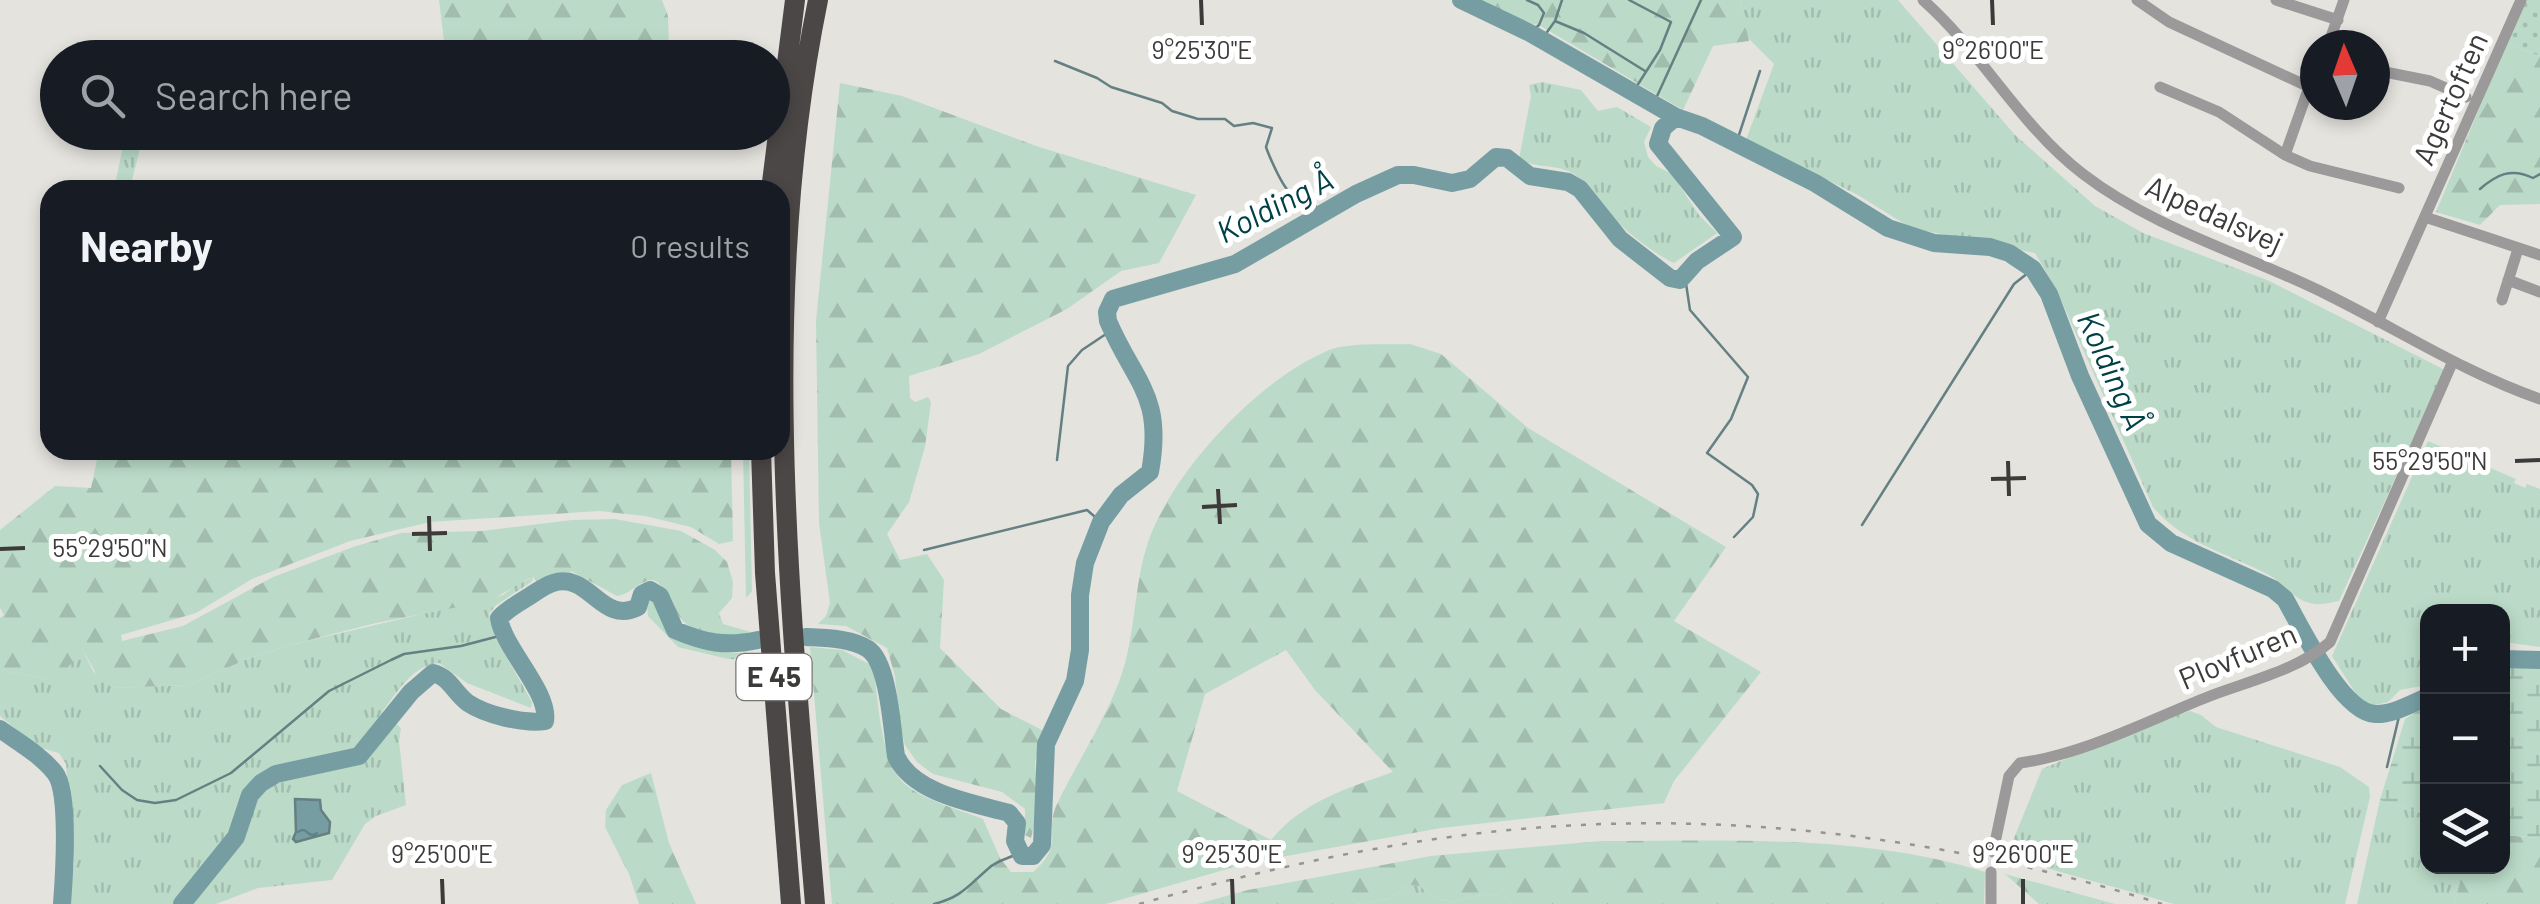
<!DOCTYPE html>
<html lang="en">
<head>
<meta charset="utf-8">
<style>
	:root { --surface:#171b24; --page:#20242c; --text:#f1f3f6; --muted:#9ea1a6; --line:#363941 }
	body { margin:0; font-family:Barlow,sans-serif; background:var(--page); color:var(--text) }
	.controls { position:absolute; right:30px; bottom:30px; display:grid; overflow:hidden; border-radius:20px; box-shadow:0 5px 15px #0003 }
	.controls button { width:90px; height:90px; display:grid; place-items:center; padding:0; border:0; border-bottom:2px solid var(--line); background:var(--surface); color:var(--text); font:50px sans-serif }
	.compass { position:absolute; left:2300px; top:30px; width:90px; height:90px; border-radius:50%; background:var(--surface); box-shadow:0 5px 15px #0003; rotate:358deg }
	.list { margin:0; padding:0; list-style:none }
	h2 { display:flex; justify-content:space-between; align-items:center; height:130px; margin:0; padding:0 40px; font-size:42px }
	h2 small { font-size:32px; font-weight:400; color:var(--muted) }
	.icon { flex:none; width:55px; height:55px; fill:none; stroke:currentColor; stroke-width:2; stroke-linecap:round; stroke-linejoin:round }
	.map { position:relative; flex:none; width:2540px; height:904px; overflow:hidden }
	.search { position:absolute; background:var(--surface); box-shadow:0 5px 15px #0003; left:40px; top:40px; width:750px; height:110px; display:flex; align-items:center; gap:25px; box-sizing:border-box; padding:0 35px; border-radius:55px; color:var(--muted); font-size:38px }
	.panel { position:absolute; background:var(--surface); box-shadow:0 5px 15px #0003; left:40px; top:180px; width:750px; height:280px; border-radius:30px }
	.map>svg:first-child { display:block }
	.grass { fill:url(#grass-tufts); fill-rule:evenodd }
	.forest { fill:url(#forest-firs); fill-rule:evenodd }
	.wetland { fill:url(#wetland-marsh) }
	.park { fill:url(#park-dots) }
	.water { fill:url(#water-ripples); stroke:#658083; stroke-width:2.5 }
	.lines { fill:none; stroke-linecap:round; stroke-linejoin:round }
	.stream { stroke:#658083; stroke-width:2.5 }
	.river { stroke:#769ea2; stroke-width:18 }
	.minor { stroke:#9b9999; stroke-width:11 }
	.motorway { stroke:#4c4747; stroke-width:20 }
	.rail { stroke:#969592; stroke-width:2.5; stroke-dasharray:5 10; stroke-linecap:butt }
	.ticks { fill:none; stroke:#3c3b3a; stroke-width:4 }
	.labels { text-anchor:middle; stroke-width:10; stroke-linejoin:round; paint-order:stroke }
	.shield { fill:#fff; stroke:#767675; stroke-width:2.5 }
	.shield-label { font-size:28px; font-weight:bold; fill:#3c3b3a }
	.street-label { font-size:30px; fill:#3c3b3a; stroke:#fff }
	.water-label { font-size:32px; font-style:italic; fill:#004146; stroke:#fff }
	.ticks-label { font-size:25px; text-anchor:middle; fill:#3c3b3a; stroke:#fff; stroke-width:10; stroke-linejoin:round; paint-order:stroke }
</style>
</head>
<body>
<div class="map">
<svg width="2540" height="904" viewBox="0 0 2540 904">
	<defs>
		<pattern id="grass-tufts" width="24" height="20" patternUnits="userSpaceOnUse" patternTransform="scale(2.5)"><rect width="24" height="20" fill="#bbdbc8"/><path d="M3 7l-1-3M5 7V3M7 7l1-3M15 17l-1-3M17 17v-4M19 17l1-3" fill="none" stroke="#a2bdad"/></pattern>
		<pattern id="forest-firs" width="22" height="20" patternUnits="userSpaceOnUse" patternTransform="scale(2.5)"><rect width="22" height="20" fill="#bbdbc8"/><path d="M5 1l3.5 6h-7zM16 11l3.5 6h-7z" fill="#a2bdad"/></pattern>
		<pattern id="wetland-marsh" width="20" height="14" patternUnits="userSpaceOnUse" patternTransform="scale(2.5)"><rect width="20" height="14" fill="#bbdbc8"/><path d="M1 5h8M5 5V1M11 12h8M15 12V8" fill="none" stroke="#a2bdad"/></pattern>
		<pattern id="park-dots" width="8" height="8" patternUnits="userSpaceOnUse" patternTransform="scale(2.5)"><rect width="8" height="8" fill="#bbdbc8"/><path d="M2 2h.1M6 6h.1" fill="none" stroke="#a2bdad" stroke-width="1.8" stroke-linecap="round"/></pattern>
		<pattern id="water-ripples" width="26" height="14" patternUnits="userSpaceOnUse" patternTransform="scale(2.5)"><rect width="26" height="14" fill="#769ea2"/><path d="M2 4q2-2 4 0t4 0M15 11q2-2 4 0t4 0" fill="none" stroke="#628285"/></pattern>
	</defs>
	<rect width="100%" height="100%" fill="#e4e3de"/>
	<!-- grass -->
	<path class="grass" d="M1740 0H1898L2015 135 2095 206 2143 233 2267 280 2445 370 2339 601C2332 602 2323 605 2315 604 2295 602 2285 584 2269 575 2229 554 2183 543 2153 507L2057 291 2035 253 1911 228 1858 195 1746 140 1774 64 1748 38Z
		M1542 82 1581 90 1598 111 1617 107 1651 127 1644 142 1648 157 1656 166 1672 174 1699 215 1717 233 1674 263C1654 254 1620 227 1604 209 1596 199 1589 186 1579 178 1562 162 1538 170 1519 159L1531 96 1529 85Z
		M126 133H144L130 188 115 184Z
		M2428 441 2516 479 2514 483 2525 488 2527 484 2540 489V647L2511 643 2503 645 2502 612H2428L2427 685 2400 690 2388 702 2371 706 2358 697 2332 656Z
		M743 450H749L752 591 746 598Z
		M534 577 531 582 495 606 489 614 495 637 532 702 531 708 467 683 439 663C412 665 397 693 382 712L401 728 399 741 406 805 376 816 365 824 332 880 258 888 216 904H69L74 863 66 764 59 753 37 747 0 716V670L47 679 83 650 93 671 113 688 189 685 247 659 290 645 503 595 516 585ZM314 799 319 800 321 810 330 822 327 834 302 842C293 827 296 817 304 802Z
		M652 600 656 602C661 611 665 625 672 632 693 651 727 653 753 653V660L728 659 678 647 648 616 647 603Z
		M2190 711 2201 715 2216 727 2340 767 2369 787 2370 797 2345 904H2174L2004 856 2008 846 2038 852 2012 843 2042 769 2163 718Z
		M2380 800 2427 815 2428 866 2464 867 2454 904H2357Z
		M1408 885 1420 886 1434 898 1454 902 1484 894 1509 897 1511 904H1356L1389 899Z"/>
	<!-- forest -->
	<path class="forest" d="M439 0H662L668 16 669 46 445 49Z
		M1470 0H1740L1749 41 1713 46 1683 110 1539 25 1521 22Z
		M2506 44 2540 56V204L2500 205 2480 225 2436 212Z
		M840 83 902 96 1036 146 1196 195 1159 263 1121 271 1067 309 979 354 909 376 910 398 915 402 928 397 931 402 925 447 909 502 887 534 900 560 927 554 944 580 940 648 1001 709 1044 731 1035 762 1038 811 1031 838 1025 835V809L1002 792 933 774 917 762 905 745 900 726 895 676 887 648 846 626 818 624 826 616 830 603 819 523 816 321Z
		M1410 344 1441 354 1528 428 1726 547 1674 621 1761 672 1674 781 1664 803 1441 828 1248 863 1106 904H832L810 647 842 650 873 666C878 696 880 755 900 779 915 798 961 810 983 819L1000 858 1011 872H1033C1065 845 1044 832 1057 804 1077 763 1102 725 1119 682 1138 633 1132 575 1154 527 1183 461 1261 379 1327 351 1346 342 1387 345 1410 344ZM1286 650 1315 690 1393 772C1348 788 1303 801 1271 840L1177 791 1205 694Z
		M99 450H731L733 541 719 544 691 527 645 516 599 511 430 522 350 541 252 579 196 613 121 635 122 641 183 626 273 577 353 547 401 533 482 531 572 520 615 519 681 531 715 550 727 562 733 582 732 598 719 613 723 624 751 632C732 642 697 636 682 620 670 606 671 590 654 580 638 580 632 594 617 596L571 571 569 576H549L537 582 534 577 528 579 489 601 376 623 290 645 247 659 189 685 114 688 100 681 83 650 70 665 47 679 0 670V618L4 615 0 608V530L55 486 91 488Z
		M651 773 669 843 696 904H639L629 874 605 827 606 810 622 785Z
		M2503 835 2540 838V904H2454L2464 867 2502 866Z
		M1601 841C1728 841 1863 834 1985 872L1984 904H1511L1508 897 1484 894 1454 902 1434 898 1420 886 1408 885 1389 899 1356 904H1197L1248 890 1431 856Z
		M2005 874 2115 904H2039Z"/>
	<!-- wetland -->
	<path class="wetland" d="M2521 662 2540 666V838L2503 835V669Z
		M2427 705V815L2380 800 2405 719Z"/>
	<!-- park -->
	<path class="park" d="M2526 0H2540V56L2506 44Z"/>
	<!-- water -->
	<path class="water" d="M295 799 320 800 321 810 330 822 329 833 296 842 293 839 296 832Z"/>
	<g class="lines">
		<!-- stream -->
		<path class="stream" d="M1527 0 1538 5 1544 13 1539 25 1530 33
			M1629 0 1671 22 1660 50 1633 92
			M1555 21 1584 33 1645 71
			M1542 39 1555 21 1562 0
			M1055 61 1097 78 1111 87 1162 103 1172 111 1198 119H1225L1234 126 1253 123 1272 128 1266 147C1269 156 1283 188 1290 192 1302 201 1314 202 1326 214
			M1653 105 1701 0
			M1736 144 1760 71
			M2480 189C2496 175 2511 167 2533 178L2540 174
			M1685 277 1690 310 1748 377 1731 419 1707 453 1752 485 1758 494 1753 517 1734 537
			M1057 460 1068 366 1082 350 1112 330
			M1862 525 2014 284 2033 269
			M924 550 1087 510 1101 522
			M100 766 122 790 137 800 155 803 176 800 231 773 329 691 391 660 404 654 461 646 503 635
			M2387 767 2401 708
			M934 904C962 897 969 885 989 868 996 861 1010 858 1019 853"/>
		<!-- river -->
		<path class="river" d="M1461 0 1530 33 1676 117 1702 126 1815 183 1888 228 1934 243 1990 247 2009 253 2033 269 2049 294 2080 376 2148 524 2171 543 2273 589 2285 599C2301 627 2341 712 2375 714 2393 715 2412 703 2428 697
			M806 637C825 638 852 638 868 649 889 663 892 731 896 756 913 794 973 803 1009 813L1017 823 1015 841 1022 856H1033L1042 845 1046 744 1075 681 1080 650V595L1085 563 1101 522 1121 495 1150 472C1164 395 1135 384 1108 321L1107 312 1113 299 1235 264 1356 194 1398 175H1414L1452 183 1470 179 1496 157 1507 158 1530 176 1568 182 1580 189 1620 239 1670 278 1680 280 1697 261 1733 237 1658 144 1663 128 1676 117
			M2502 659 2540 660
			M0 729C18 742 41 755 55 773 70 792 64 878 62 904
			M182 904 236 837 250 795 261 783 276 774 359 756 411 692 433 673C450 677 454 693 468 703 486 715 523 724 545 721 550 692 503 648 499 618 507 610 515 605 525 599 534 594 543 586 553 583 589 571 602 626 638 607L642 594 650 590 660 596 675 630C705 643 726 647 758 640"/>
		<!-- minor -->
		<path class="minor" d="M1923 0C1982 52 2020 126 2083 174 2156 230 2246 254 2328 295 2399 330 2465 373 2540 399
			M2137 0 2169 22 2307 86
			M2276 0 2338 20
			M2328 45 2344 0
			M2375 70 2430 81 2466 97
			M2160 87 2219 112 2285 155 2310 166 2399 188
			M2285 155 2315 70
			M2425 217 2540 255
			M2508 280 2540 292
			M2502 300 2518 249
			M2378 322 2521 0
			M1993 852 2009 776 2020 763C2085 754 2149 720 2210 696 2249 681 2298 670 2330 642L2453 361
			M1991 904V872"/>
		<!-- motorway -->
		<path class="motorway" d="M771 190 795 0
			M761 450 765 573 791 904
			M815 904C790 604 757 298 818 0"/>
		<!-- rail -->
		<path class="rail" d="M1139 904C1247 874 1355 849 1465 835 1698 805 1939 834 2162 904"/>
	</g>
	<!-- ticks -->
	<path class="ticks" d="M1201 0 1202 25M1992 0 1993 25M2008 461 2009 496M2515 461 2540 460M1991 479 2026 478M1218 489 1220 524M1202 507 1237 505M429 516 430 551M412 534 447 533M0 549 25 548M442 879 443 904M1232 879 1233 904M2023 879V904"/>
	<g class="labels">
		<!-- shield labels -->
		<rect class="shield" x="736.5" y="654" width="75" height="46" rx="8"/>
		<g class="shield-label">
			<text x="774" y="687">E 45</text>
		</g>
		<!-- street labels -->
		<g class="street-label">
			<text transform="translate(2451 99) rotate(-66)" y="10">Agertoften</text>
			<text transform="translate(2214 215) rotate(24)" y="10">Alpedalsvej</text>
			<text transform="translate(2238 657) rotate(-23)" y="10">Plovfuren</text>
		</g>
		<!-- water labels -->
		<g class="water-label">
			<text transform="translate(1275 206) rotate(-27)" y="11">Kolding Å</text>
			<text transform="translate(2112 371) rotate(66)" y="11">Kolding Å</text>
		</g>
	</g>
	<g class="ticks-label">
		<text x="1202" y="59">9°25'30"E</text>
		<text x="1993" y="59">9°26'00"E</text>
		<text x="2430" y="470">55°29'50"N</text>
		<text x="110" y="557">55°29'50"N</text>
		<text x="442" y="863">9°25'00"E</text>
		<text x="1232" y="863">9°25'30"E</text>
		<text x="2023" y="863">9°26'00"E</text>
	</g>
</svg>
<div class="controls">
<button>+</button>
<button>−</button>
<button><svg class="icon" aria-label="layers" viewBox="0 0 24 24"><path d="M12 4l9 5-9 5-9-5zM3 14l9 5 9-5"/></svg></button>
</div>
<svg class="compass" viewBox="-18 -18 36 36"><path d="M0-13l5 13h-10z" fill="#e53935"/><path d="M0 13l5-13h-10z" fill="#9ea1a6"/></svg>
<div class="search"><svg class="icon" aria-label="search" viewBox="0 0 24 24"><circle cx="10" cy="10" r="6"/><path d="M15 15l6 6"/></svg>Search here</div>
<section class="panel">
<h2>Nearby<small>0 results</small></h2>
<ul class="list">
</ul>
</section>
</div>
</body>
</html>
